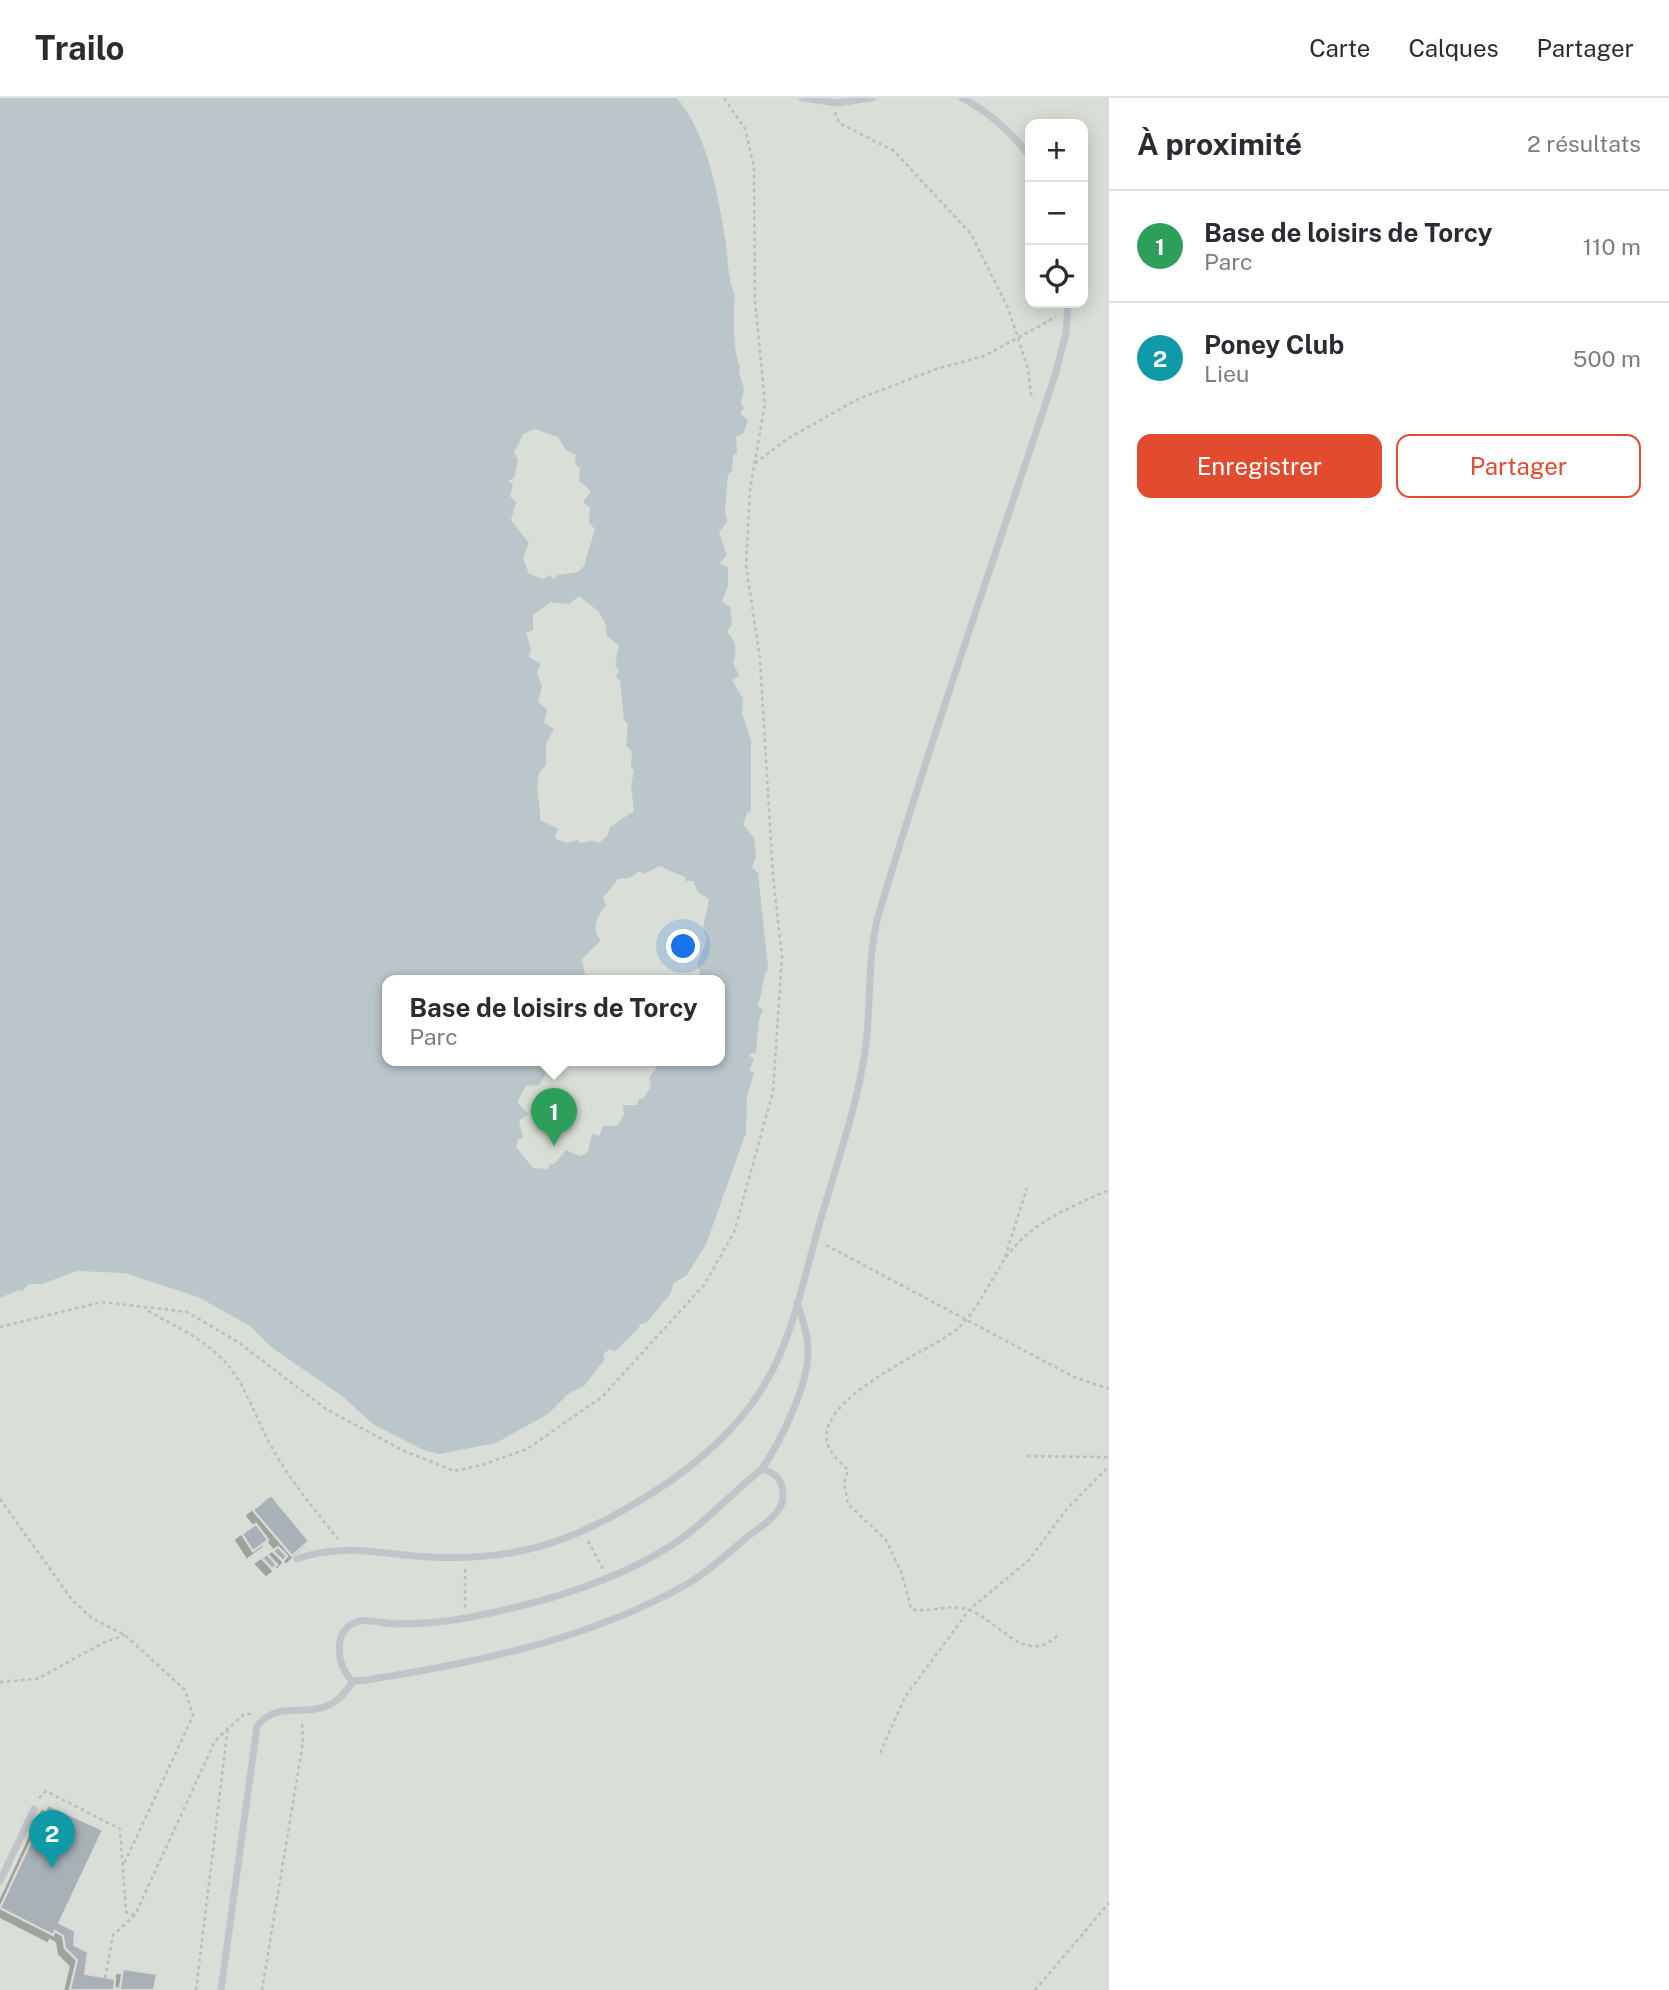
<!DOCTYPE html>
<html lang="fr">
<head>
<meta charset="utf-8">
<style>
	:root { --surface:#fff; --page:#f7f7f7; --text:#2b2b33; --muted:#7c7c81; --line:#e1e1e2; --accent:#e24b2e }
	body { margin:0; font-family:"Public Sans",sans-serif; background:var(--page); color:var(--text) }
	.controls { position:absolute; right:21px; top:21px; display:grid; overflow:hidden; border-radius:14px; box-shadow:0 4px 18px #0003 }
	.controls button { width:63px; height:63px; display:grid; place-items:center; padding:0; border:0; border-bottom:2px solid var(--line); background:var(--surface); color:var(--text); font:35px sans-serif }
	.you { position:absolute; left:684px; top:849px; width:24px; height:24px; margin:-18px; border:5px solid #fff; border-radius:50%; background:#1a73e8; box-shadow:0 0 0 10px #1a73e833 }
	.badge { display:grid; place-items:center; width:46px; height:46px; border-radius:50%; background:var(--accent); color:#fff; font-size:23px; font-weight:700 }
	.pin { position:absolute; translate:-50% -58px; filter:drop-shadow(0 2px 4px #0008) }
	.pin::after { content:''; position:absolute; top:37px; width:24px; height:21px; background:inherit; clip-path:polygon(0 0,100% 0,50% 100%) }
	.popup { position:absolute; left:382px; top:877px; width:343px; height:91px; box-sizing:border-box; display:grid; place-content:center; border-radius:14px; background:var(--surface); filter:drop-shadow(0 2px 5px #0005); font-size:23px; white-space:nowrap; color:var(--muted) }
	.popup b { font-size:26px; color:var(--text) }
	.popup::after { content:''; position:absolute; left:50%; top:100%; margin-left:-14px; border:14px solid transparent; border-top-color:var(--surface) }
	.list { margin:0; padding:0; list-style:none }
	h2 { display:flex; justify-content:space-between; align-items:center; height:91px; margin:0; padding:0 28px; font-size:30px }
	h2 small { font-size:23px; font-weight:400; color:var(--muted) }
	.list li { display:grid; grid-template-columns:46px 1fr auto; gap:21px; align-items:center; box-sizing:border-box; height:112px; padding:0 28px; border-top:2px solid var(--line) }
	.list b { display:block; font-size:26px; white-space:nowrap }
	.list p { margin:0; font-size:23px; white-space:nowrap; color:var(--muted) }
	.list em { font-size:23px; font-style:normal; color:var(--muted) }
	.actions { display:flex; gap:14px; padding:21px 28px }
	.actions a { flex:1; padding:16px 0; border:2px solid var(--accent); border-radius:14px; text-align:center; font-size:24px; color:var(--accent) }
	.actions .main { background:var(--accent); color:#fff }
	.icon { flex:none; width:38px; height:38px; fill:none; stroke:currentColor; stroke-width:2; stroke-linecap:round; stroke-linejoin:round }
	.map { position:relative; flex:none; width:1109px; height:1892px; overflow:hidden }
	header { display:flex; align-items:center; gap:42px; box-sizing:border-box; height:98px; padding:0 35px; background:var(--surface); border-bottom:2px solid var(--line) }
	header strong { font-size:33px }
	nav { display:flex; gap:38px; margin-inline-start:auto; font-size:24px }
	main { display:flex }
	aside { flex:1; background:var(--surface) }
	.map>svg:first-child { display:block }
	.green { fill:#d9ded6; fill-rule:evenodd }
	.water { fill:#bac6ca; fill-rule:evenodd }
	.building { fill:#a7b1b6; stroke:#dbdbd9; stroke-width:2; filter:url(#shadow) }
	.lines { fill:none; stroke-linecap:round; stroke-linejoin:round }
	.path { stroke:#babec1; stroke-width:2.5; stroke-dasharray:3.5 3.5; stroke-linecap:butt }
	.lane { stroke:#c0c5c9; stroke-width:7 }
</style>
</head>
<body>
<header>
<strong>Trailo</strong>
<nav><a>Carte</a><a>Calques</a><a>Partager</a></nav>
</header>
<main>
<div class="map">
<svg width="1109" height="1892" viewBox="0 0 1109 1892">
	<defs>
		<filter id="shadow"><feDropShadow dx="-6" dy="6" stdDeviation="0" flood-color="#0004"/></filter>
	</defs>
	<rect width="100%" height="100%" fill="#f9f9f7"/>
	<!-- green -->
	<path class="green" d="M0 0H1109V1892H0ZM1030 26H1083V205H1030ZM388 882H720V962H388Z"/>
	<!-- water -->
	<path class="water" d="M0 0H677C706 34 717 91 724 134 728 154 727 180 735 198 733 207 733 258 740 267L739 274 744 291 741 305 744 310 740 315 748 322 743 336 736 339 737 355 733 358 732 373 728 376 725 412 727 424 719 434 727 457 719 466 728 469V488L722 503 730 509 732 526 727 534C735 542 738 552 733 564L739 578 732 582 743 601 742 615 751 642V713L747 715 743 726 754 740 756 759 752 769 758 775 768 870C761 882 764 894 757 907L763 912 759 922 756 954 749 957 754 962 749 972 754 975 747 999 746 1035 706 1146 687 1177 674 1185 670 1196 654 1216 646 1225 640 1226 639 1230 615 1253 610 1251 603 1256 605 1261 585 1287 568 1296 548 1316 496 1345 439 1356 423 1352 373 1326 342 1298 271 1249 250 1228 198 1199 125 1175 77 1173 42 1186H29L22 1193 19 1192 0 1200ZM534 331 558 339 566 352 576 357 575 366 580 370 579 383 591 393 583 404 590 410 589 425 595 431 584 468 578 474 558 477 554 481 550 477 543 481 529 476 523 460 529 445 511 422 516 404 510 398 513 387 508 383 514 380 518 362 514 355 523 336ZM579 498 598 513 605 525 607 538 619 548 615 567 619 572 616 578 620 583 624 622 628 626 626 648 632 653 631 668 634 673 631 687 634 713 610 729 608 737 599 745 593 743 580 745 578 742 567 745 556 741 555 736 559 731 540 722C542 707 530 677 546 668V646L554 631 544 625 547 611 538 604 542 589 537 574 541 566 529 559 531 551 526 535 533 532V517L551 504 569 506ZM659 768 685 779 686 783H693L698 794 709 801 703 830 707 842 697 866 701 879 697 880 720 882V962L657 965 655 973 649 979 651 988 643 1001 639 1000 637 1007H623L624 1017 617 1028H603L599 1038 593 1036C587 1046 593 1054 580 1058L566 1052 554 1066H550L548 1071 533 1070 516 1049 518 1041 523 1040 519 1023 528 1016 517 1004 526 988 539 987 555 962H388V882H586L582 861 601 842C590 830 598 817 606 807L603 800 618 781 629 780 640 773 644 776Z"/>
	<!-- building -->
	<path class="building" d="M271 1397 309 1443 292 1458 253 1412Z
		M256 1426 268 1442 253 1453 242 1436Z
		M278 1449 287 1458 283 1463 273 1453Z
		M267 1456 277 1467 272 1471 262 1460Z
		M48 1707 103 1732 59 1825 75 1833 74 1847 88 1854 85 1876 115 1881 114 1890 120 1891 123 1871 157 1876 154 1892H70L77 1862 65 1850 63 1838 55 1833 53 1837 0 1810Z"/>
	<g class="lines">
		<!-- path -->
		<path class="path" d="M835 14 839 25 894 53 971 136 1008 210 1028 271 1031 296 1036 299
			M755 365 787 341 858 301 936 271 984 258 1056 219
			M826 1147 1074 1279 1109 1291
			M1005 1159 1027 1090
			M148 1213C175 1228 206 1242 227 1266 247 1290 255 1319 270 1346 289 1381 313 1410 338 1441
			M0 1229 102 1204 187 1214 238 1244 326 1311 402 1352 454 1373 482 1367 527 1351 602 1299 704 1187 734 1134 773 994 782 858 773 778 760 561 746 467 750 392 765 305 755 204 754 69 745 31 724 0
			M1027 1358 1109 1359
			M0 1401 73 1503 92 1520 125 1537 185 1592 193 1618 123 1768
			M588 1443 603 1471
			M465 1471V1510
			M1057 1538C1024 1569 999 1521 966 1511 948 1506 928 1515 911 1511L902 1476 886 1442 848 1406 844 1385 848 1372C841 1365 831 1357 828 1347 811 1302 931 1252 956 1232 974 1218 991 1182 1004 1162 1029 1125 1070 1109 1109 1092
			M0 1584 37 1581 103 1545 125 1537
			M880 1655 905 1599 969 1512 1028 1463 1066 1412 1109 1368
			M39 1700 46 1693 120 1731 126 1814 135 1817
			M105 1880 113 1837 135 1817 215 1643 244 1616H252
			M196 1892 228 1628
			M262 1892 303 1644 302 1622
			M1035 1892 1109 1805"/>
		<!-- lane -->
		<path class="lane" d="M802 0 837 5 872 0
			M962 0C989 14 1012 35 1030 59
			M762 1371C776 1375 782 1381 783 1396 785 1415 760 1429 747 1439 729 1455 710 1472 689 1485 591 1541 476 1565 366 1582L353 1583C336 1570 331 1529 360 1523 371 1521 385 1526 397 1526 419 1526 444 1524 466 1520 535 1507 613 1485 672 1447 705 1426 731 1395 762 1371Z
			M762 1371C781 1342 806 1292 808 1257 809 1238 802 1221 797 1204
			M297 1461C340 1444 384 1457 430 1459 511 1463 565 1447 634 1406 683 1378 734 1337 763 1289 792 1243 803 1183 818 1131 834 1073 856 1014 865 954 872 908 866 856 880 812 934 631 997 453 1056 274L1066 235 1068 205
			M0 1783 34 1711
			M221 1892 257 1628C285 1593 321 1636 353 1583"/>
	</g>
</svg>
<div class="controls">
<button>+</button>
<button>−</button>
<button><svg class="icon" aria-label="locate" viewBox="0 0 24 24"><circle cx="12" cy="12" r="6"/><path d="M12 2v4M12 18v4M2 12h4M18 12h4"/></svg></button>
</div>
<div class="you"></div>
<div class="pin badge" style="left:554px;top:1048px;background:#2e9e5b">1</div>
<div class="popup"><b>Base de loisirs de Torcy</b>Parc</div>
<div class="pin badge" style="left:52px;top:1770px;background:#0f9aa8">2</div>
</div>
<aside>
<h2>À proximité<small>2 résultats</small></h2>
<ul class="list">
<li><span class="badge" style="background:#2e9e5b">1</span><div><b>Base de loisirs de Torcy</b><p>Parc</p></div><em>110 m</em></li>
<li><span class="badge" style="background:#0f9aa8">2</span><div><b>Poney Club</b><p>Lieu</p></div><em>500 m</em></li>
</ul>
<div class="actions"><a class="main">Enregistrer</a><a>Partager</a></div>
</aside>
</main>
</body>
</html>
